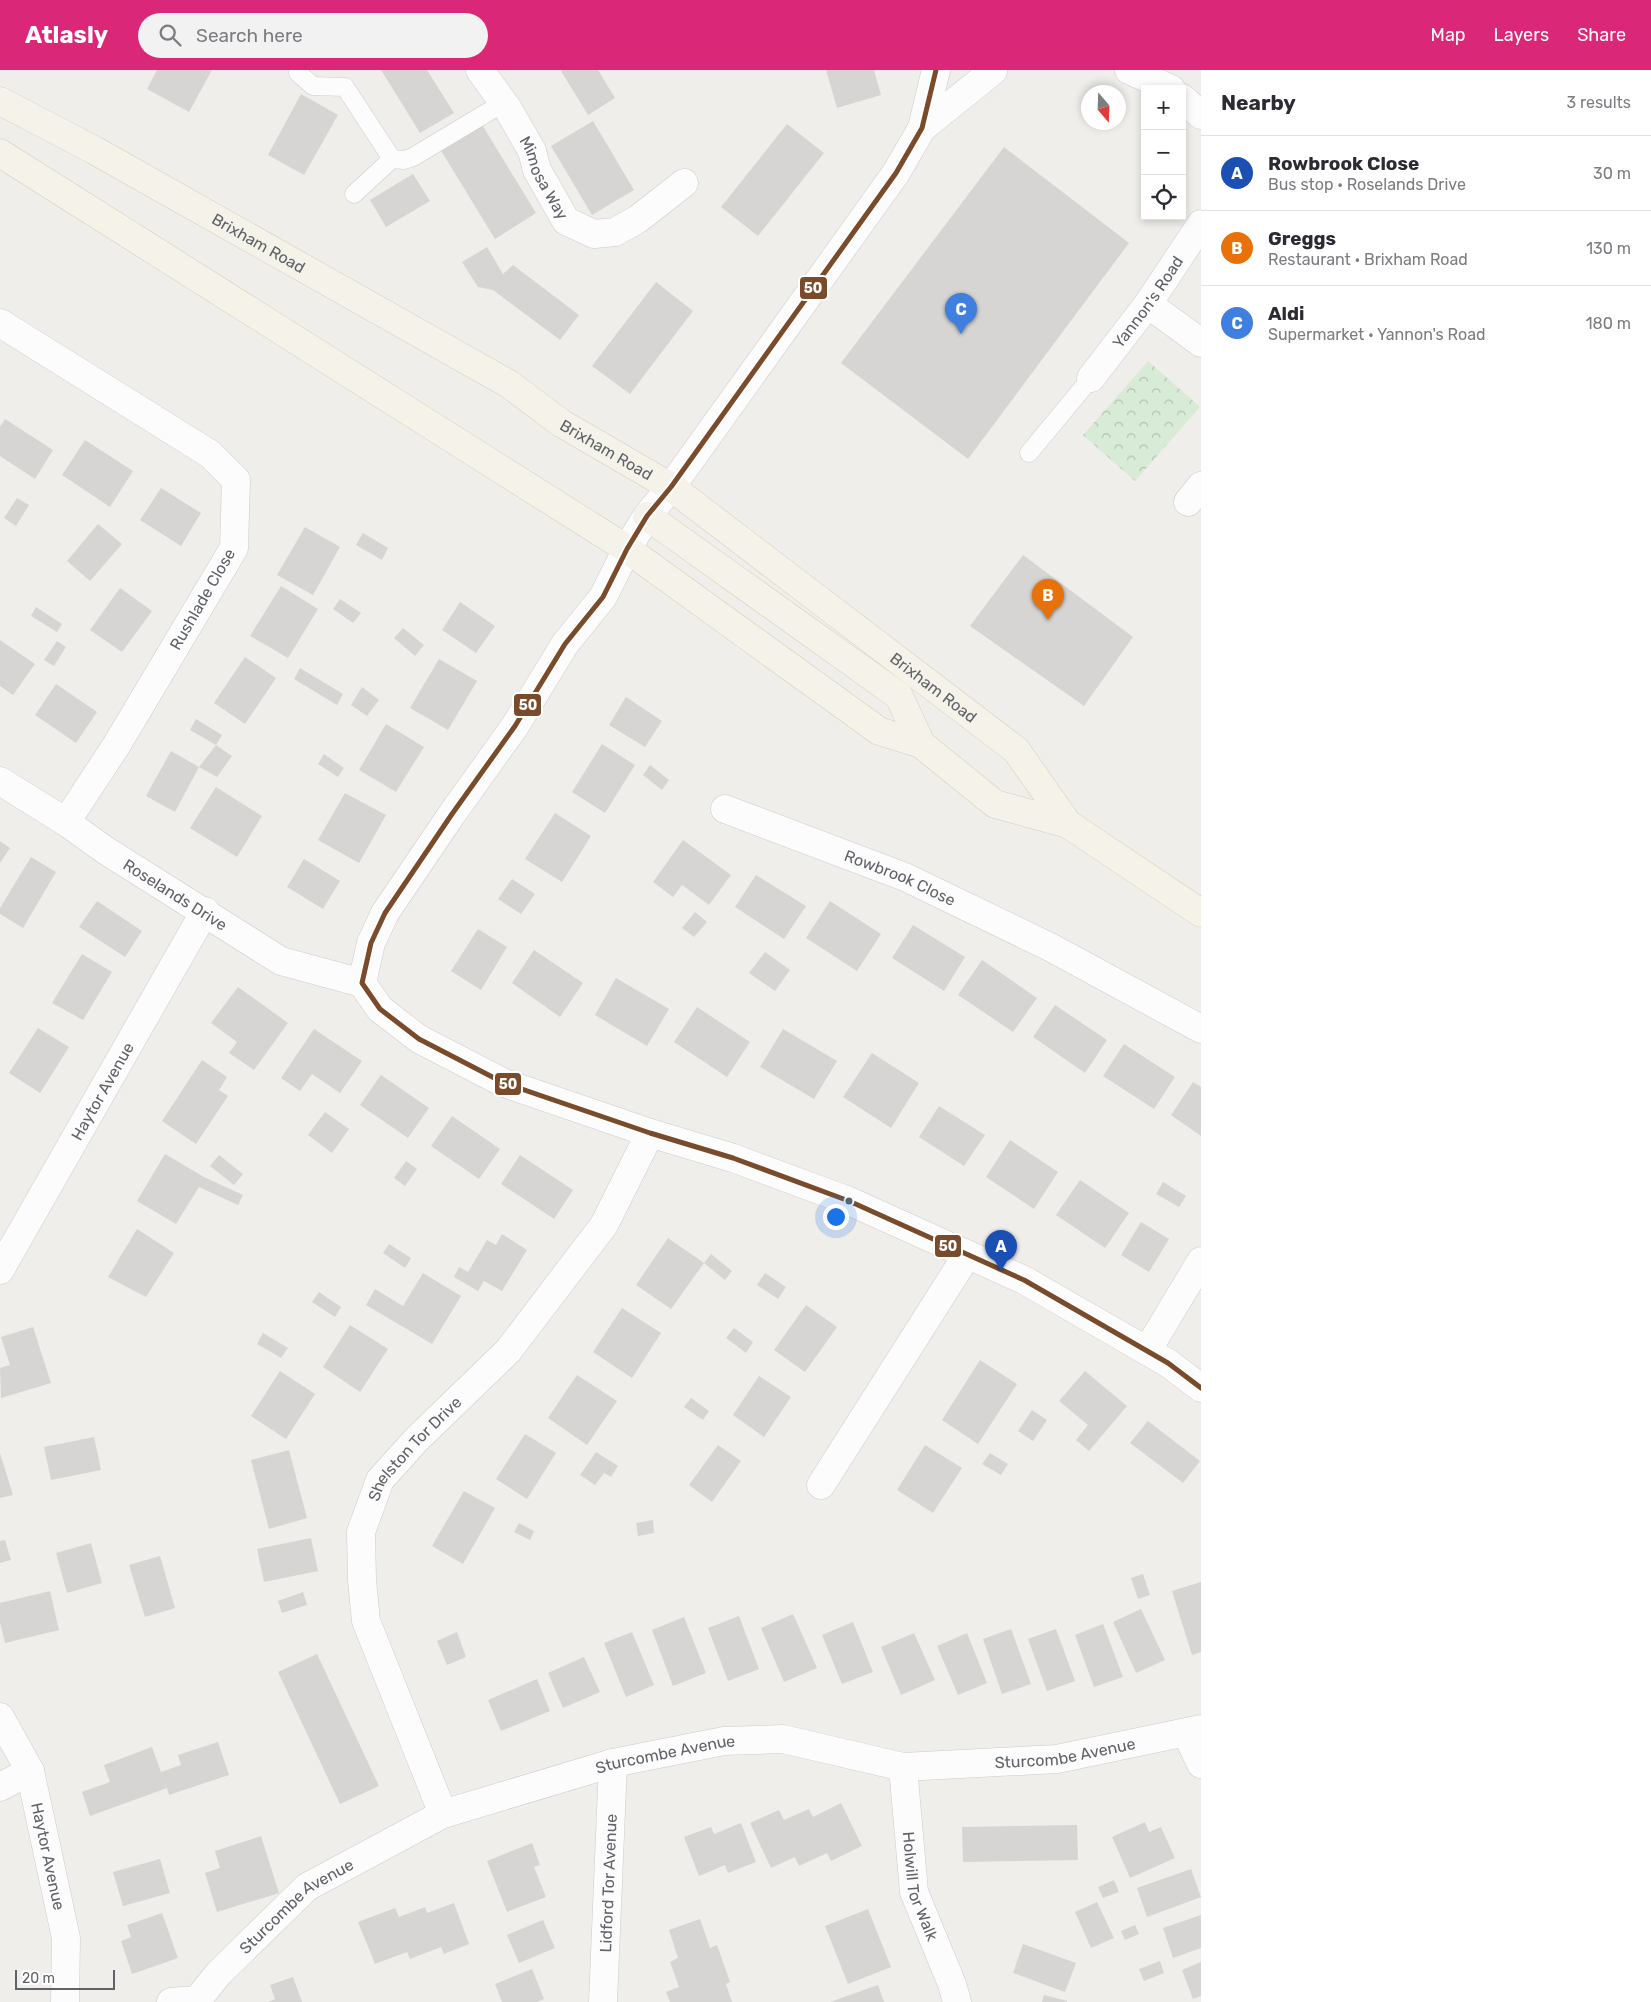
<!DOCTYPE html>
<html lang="en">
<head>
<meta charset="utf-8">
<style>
	:root { --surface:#fff; --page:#f2f2f3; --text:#2b2b33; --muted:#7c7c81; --line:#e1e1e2; --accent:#db2777 }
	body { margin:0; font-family:Rubik,sans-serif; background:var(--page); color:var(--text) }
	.controls { position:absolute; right:15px; top:15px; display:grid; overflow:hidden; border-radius:0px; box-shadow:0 2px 8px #0003 }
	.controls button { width:45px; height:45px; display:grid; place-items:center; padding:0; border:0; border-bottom:1px solid var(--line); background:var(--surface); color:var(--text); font:25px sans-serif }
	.compass { position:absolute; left:1081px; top:15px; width:45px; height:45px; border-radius:50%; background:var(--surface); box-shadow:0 2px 8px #0003; rotate:161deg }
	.scale { position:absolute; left:15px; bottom:12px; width:100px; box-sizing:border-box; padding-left:5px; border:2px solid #5f6368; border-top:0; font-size:14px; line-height:18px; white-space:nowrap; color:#5f6368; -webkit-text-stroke:4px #fff; paint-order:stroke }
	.you { position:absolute; left:835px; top:1146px; width:18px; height:18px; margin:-12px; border:4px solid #fff; border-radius:50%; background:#1a73e8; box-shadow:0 0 0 8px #1a73e833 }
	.badge { display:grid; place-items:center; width:32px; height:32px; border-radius:50%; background:var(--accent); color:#fff; font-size:16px; font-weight:700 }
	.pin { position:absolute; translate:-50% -41px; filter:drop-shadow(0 1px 2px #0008) }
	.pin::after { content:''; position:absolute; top:26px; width:18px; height:15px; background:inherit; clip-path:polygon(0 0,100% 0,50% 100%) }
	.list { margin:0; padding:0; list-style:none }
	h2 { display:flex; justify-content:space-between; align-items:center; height:65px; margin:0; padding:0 20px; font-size:21px }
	h2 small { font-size:16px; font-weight:400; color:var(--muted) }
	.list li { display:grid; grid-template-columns:32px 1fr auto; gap:15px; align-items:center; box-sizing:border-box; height:75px; padding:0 20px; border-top:1px solid var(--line) }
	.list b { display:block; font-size:19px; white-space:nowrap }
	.list p { margin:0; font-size:16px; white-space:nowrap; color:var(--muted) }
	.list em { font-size:16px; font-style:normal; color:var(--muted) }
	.icon { flex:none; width:28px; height:28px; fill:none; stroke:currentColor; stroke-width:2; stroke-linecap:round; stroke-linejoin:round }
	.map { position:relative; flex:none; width:1201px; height:1932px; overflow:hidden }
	header { display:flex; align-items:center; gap:30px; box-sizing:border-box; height:70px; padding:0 25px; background:var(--accent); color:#fff }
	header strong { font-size:24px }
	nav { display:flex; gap:28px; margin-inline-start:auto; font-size:18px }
	.search { width:350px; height:45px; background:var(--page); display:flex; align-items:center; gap:12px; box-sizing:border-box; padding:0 18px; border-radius:28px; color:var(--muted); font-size:19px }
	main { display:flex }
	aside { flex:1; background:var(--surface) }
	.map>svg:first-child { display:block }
	.park { fill:url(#park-crowns) }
	.building { fill:#d6d5d3 }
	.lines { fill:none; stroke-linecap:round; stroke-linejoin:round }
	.lane-casing { stroke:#cbcccc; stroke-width:19 }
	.street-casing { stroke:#cbcccc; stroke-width:29 }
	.primary-casing { stroke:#d7ceb8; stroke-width:29 }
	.lane { stroke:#fdfcfc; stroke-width:18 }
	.street { stroke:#fdfcfc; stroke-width:28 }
	.primary { stroke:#f4f2e9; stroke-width:28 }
	.bus-1-casing { stroke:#fff; stroke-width:9 }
	.bus-1 { stroke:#7a4b2a; stroke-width:5 }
	.bus-dot { fill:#5f6368; stroke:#fff; stroke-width:2 }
	.labels { text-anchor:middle; stroke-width:4; stroke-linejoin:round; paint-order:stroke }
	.street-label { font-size:16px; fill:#5f6368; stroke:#fff }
	.line-badge { stroke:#fff; stroke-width:2 }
	.badge-label { font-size:14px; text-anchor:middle; font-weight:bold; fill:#fff }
</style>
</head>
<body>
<header>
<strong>Atlasly</strong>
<div class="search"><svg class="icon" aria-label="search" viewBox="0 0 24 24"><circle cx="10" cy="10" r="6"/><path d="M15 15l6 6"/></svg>Search here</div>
<nav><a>Map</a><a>Layers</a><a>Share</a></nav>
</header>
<main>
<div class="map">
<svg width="1201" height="1932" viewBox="0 0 1201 1932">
	<defs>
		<pattern id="park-crowns" width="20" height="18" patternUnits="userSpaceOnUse" patternTransform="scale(1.25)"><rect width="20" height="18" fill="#d8ebd6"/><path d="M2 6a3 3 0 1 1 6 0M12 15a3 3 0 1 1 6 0" fill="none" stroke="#b2c2b1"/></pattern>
	</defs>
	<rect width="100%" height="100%" fill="#efeeea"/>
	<!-- park -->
	<path class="park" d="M1148 291 1200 337 1135 411 1083 365Z"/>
	<!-- building -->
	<path class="building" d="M157 0H212L189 42 147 19Z
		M381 0H427L454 43 420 63Z
		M562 0H598L615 28 588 45 561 1Z
		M826 0H874L881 25 837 38Z
		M301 24 338 45 304 105 268 85Z
		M593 51 634 120 592 145 551 76Z
		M481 53 536 143 495 169 440 79Z
		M787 54 824 83 758 166 721 137Z
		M1004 77 1129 173 968 389 841 293Z
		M413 104 430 131 386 157 370 130Z
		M487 177 503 204 513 195 579 245 560 270 493 220 478 217 462 192Z
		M656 212 693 241 630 324 592 296Z
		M5 349 53 380 35 409 0 386V357Z
		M85 370 133 401 110 437 62 405Z
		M161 418 201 443 181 476 140 450Z
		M17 428 29 435 16 456 4 448Z
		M98 454 122 474 90 511 67 491Z
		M305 457 340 477 313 525 277 505Z
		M363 463 388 478 382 490 356 475Z
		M1023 485 1133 567 1084 636 970 556Z
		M281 516 318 539 288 588 250 566Z
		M120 518 152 541 122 582 90 560Z
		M340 529 361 543 353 553 333 539Z
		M460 532 495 556 476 583 442 560Z
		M36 537 62 554 57 562 31 546Z
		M403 558 424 575 415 586 394 568Z
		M0 570 35 594 13 625 0 616Z
		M57 571 66 577 54 596 44 590Z
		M245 587 276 608 245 654 214 633Z
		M439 589 477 611 448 660 410 638Z
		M300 598 343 624 337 635 294 609Z
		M56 614 97 642 76 673 35 645Z
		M362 617 379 630 367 646 351 635Z
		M626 627 662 651 645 677 609 655Z
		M196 649 222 665 216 675 232 686 217 707 199 697 216 675 190 660Z
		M386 654 424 677 396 722 359 700Z
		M602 674 635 695 605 743 572 722Z
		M171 681 199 697 175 742 146 726Z
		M324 684 344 698 338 707 318 694Z
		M650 695 669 710 662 720 643 705Z
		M216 717 262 746 237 787 190 758Z
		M345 723 386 745 359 793 318 770Z
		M555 743 591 766 562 812 525 789Z
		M683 770 731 805 709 835 682 815 673 827 653 812Z
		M0 771 10 778 0 793Z
		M31 787 56 802 23 858 0 844V838Z
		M304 789 340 811 323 839 287 817Z
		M756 805 806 836 784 869 735 837Z
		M512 809 535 824 521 844 498 829Z
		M97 831 142 861 125 887 79 857Z
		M830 831 881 864 857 901 806 868Z
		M695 842 707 852 694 867 682 858Z
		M913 855 965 887 944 921 892 888Z
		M478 859 507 877 481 920 451 901Z
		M534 880 583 913 560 947 512 913Z
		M765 882 790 900 775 921 749 903Z
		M82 884 112 902 83 950 52 933Z
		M982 890 1037 928 1013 962 958 925Z
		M616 908 669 939 647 976 595 945Z
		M238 917 288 953 254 1000 229 983 237 972 211 953Z
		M1055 935 1107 970 1085 1003 1033 967Z
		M697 937 750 972 727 1007 674 972Z
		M38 958 69 977 40 1023 9 1003Z
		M314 959 362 991 340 1023 312 1004 300 1021 281 1008Z
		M783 959 837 991 814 1029 760 997Z
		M1124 974 1175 1007 1154 1039 1103 1006Z
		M872 983 919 1013 891 1058 843 1027Z
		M202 990 227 1007 219 1020 228 1026 196 1074 162 1051Z
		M381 1005 429 1038 408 1068 360 1035Z
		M1193 1012 1201 1017V1066L1171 1045Z
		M939 1036 985 1065 964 1096 919 1067Z
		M325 1042 349 1059 332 1083 308 1065Z
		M452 1046 500 1079 479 1109 431 1076Z
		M1010 1070 1058 1102 1034 1139 986 1107Z
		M165 1084 204 1107 243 1125 238 1135 199 1117 176 1154 137 1131Z
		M219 1085 243 1104 234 1115 210 1096Z
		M520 1085 573 1120 554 1149 501 1114Z
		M406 1091 417 1099 405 1116 394 1108Z
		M1080 1110 1129 1143 1105 1178 1056 1145Z
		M1163 1112 1186 1126 1179 1137 1156 1124Z
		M1141 1152 1169 1169 1149 1202 1121 1185Z
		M137 1159 174 1183 146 1227 108 1207Z
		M502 1164 527 1180 502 1221 484 1211 478 1221 454 1207 459 1197 468 1202 487 1170 496 1175Z
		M668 1168 704 1193 671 1239 636 1215Z
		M389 1174 411 1188 405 1198 383 1183Z
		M711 1184 732 1201 725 1210 704 1193Z
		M423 1203 461 1226 432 1274 366 1235 375 1219 403 1236Z
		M765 1203 786 1217 778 1229 757 1215Z
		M319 1222 341 1237 335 1247 312 1232Z
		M806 1235 837 1257 805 1302 774 1280Z
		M622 1238 661 1263 632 1308 593 1282Z
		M350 1255 388 1279 360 1322 323 1297Z
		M33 1257 51 1313 1 1328 0 1298 10 1295 1 1267Z
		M734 1258 753 1272 746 1283 726 1268Z
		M263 1263 288 1278 281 1288 257 1274Z
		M980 1290 1017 1314 978 1374 942 1350Z
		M280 1301 315 1324 286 1369 251 1346Z
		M1085 1301 1127 1336 1089 1381 1076 1370 1088 1355 1059 1331Z
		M577 1305 617 1331 587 1375 548 1348Z
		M759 1306 791 1327 764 1367 733 1345Z
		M691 1328 709 1341 703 1350 684 1337Z
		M1032 1340 1047 1350 1033 1371 1018 1361Z
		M1148 1351 1200 1391 1183 1413 1130 1373Z
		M525 1364 556 1383 527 1429 496 1409Z
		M94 1367 101 1400 51 1410 44 1377Z
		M718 1375 741 1391 712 1432 689 1415Z
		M925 1375 962 1398 933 1443 897 1420Z
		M289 1380 307 1448 269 1459 251 1390Z
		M596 1382 618 1396 611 1407 604 1403 595 1415 580 1405Z
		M0 1383 13 1425 0 1428Z
		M990 1383 1008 1394 1001 1405 982 1394Z
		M464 1421 495 1438 463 1494 432 1476Z
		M653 1450 654 1463 638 1466 636 1453Z
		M519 1453 534 1461 530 1470 514 1462Z
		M311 1468 318 1501 264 1512 257 1479Z
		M5 1470 11 1490 0 1493V1471Z
		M91 1473 102 1513 67 1523 56 1483Z
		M160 1486 175 1538 145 1547 129 1495Z
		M1143 1504 1150 1525 1138 1529 1131 1508Z
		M1201 1512V1582L1192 1585 1172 1521Z
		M50 1521 59 1560 5 1573 0 1552V1533Z
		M303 1522 307 1535 282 1543 278 1531Z
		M1141 1539 1165 1590 1136 1603 1113 1552Z
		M793 1544 817 1598 784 1612 761 1558Z
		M739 1546 759 1599 728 1611 708 1558Z
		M684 1547 706 1603 673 1616 652 1560Z
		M853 1552 873 1602 842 1614 822 1565Z
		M1103 1554 1123 1607 1094 1617 1075 1565Z
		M1011 1559 1031 1614 1002 1624 983 1569Z
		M1056 1559 1075 1611 1047 1621 1028 1569Z
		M457 1562 466 1587 447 1595 437 1571Z
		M632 1562 654 1615 626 1627 604 1573Z
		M914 1563 935 1610 901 1625 881 1577Z
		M967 1563 987 1613 958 1625 937 1576Z
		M317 1584 379 1716 340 1734 278 1602Z
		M584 1587 600 1622 563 1638 548 1603Z
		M537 1609 550 1641 501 1661 488 1630Z
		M218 1672 229 1705 169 1725 167 1718 90 1746 82 1722 110 1712 104 1695 152 1677 161 1702 181 1695 178 1685Z
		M841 1733 862 1776 831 1791 827 1783 799 1796 795 1787 771 1798 750 1753 779 1740 784 1750 809 1739 813 1747Z
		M1145 1752 1149 1762 1161 1757 1175 1788 1130 1808 1112 1767Z
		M741 1753 756 1792 728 1803 725 1795 699 1806 684 1767 711 1757 714 1764Z
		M1077 1755 1078 1790 963 1792 962 1757Z
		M261 1766 279 1823 217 1842 205 1803 220 1798 215 1781Z
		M532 1773 540 1795 534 1797 546 1827 507 1842 487 1791Z
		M160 1789 170 1823 123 1836 113 1802Z
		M1191 1799 1201 1827 1147 1847 1137 1818Z
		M1114 1810 1119 1822 1103 1828 1098 1817Z
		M1097 1832 1114 1868 1091 1878 1075 1842Z
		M454 1833 469 1874 444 1884 441 1877 410 1889 407 1882 375 1894 358 1852 395 1838 399 1847 425 1837 427 1843Z
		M868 1839 891 1897 848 1914 825 1856Z
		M162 1843 178 1888 132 1904 121 1871 131 1867 127 1855Z
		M1201 1845V1878L1173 1888 1163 1858Z
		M700 1849 710 1878 717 1875 730 1912 726 1914 732 1932H670L666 1922 679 1917 670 1892 678 1888 669 1860Z
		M543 1850 555 1878 519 1893 507 1865Z
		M1135 1855 1139 1864 1125 1870 1121 1861Z
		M1023 1874 1076 1893 1065 1922 1013 1903Z
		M1160 1891 1164 1903 1144 1911 1139 1899Z
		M1201 1892V1926L1193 1929 1182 1900Z
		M532 1899 544 1929 537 1932H502L495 1914Z
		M293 1907 302 1932H268L275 1929 270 1915Z
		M878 1915 884 1932H830Z
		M1044 1925 1067 1931V1932H1042Z"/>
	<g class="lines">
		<!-- lane casing -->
		<g class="lane-casing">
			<path id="lane" d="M298 3 313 16 345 17 392 89 404 90 413 87 503 33
				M354 124 392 89
				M1029 383 1091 308"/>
		</g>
		<!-- street casing -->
		<g class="street-casing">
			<g id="street">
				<path id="s1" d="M480 0 508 39 532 81 537 100 566 151 594 164 615 162 638 149 684 113"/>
				<path d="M936 0 922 58 896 103 671 417 647 446 627 479 603 527 565 574 515 656 452 744 385 843 371 873 362 913 380 939 419 969 504 1013 650 1063 733 1088 849 1131 1024 1210 1168 1293 1201 1318"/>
				<path d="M1129 0 1171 19"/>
				<path d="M1182 28 1201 45"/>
				<path d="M922 58 993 1"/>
				<path d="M1148 234 1201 273"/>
				<path d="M0 253 210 384 236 410 234 478 116 676 66 752"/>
				<path id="s2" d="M1091 308 1148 234 1201 154"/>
				<path d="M1188 432 1201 416"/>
				<path id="s3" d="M0 711 66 752 105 780 281 891 362 913"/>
				<path id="s4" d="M725 739 905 807 1050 877 1201 959"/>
				<path id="s5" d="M0 1200 205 841"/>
				<path d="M1147 1281 1201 1191"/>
				<path d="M821 1415 967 1185"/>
				<path id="s6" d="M0 1647 30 1701 66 1868 65 1932"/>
				<path d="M1187 1664 1201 1694"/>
				<path id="s7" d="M903 1697 914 1822 952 1914 957 1932"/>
				<path d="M0 1717 30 1701"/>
				<path id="s8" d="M443 1744 366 1551 362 1510 361 1462 380 1410 416 1370 508 1281 604 1155 650 1063"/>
				<path id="s9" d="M171 1932 197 1930 219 1903 307 1817 443 1744 613 1693 724 1671 783 1669 903 1697 1057 1689 1201 1659"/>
				<path id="s10" d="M603 1932 613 1693"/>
			</g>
		</g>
		<!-- primary casing -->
		<g class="primary-casing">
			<g id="primary">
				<path id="s11" d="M0 31 94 80 509 314 561 353 671 417 1016 680 1068 754 1201 843"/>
				<path d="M0 83 627 479 879 661 921 674 995 734 1068 754"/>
				<path d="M647 446 899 626 921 674"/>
			</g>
		</g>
		<!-- lane -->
		<use href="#lane" class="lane"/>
		<!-- street -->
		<use href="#street" class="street"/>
		<!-- primary -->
		<use href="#primary" class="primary"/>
		<!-- bus-1 casing -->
		<g class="bus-1-casing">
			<path id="bus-1" d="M936 0 922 58 896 103 671 417 647 446 627 479 603 527 565 574 515 656 452 744 385 843 371 873 362 913 380 939 419 969 504 1013 650 1063 733 1088 849 1131 1024 1210 1168 1293 1201 1318"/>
		</g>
		<!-- bus-1 -->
		<use href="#bus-1" class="bus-1"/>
	</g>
	<!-- markers -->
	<circle class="bus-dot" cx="849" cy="1131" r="4.5"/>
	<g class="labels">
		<!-- street labels -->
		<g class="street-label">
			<text dy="6" stroke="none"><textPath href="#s1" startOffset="126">Mimosa Way</textPath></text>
			<text dy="6" stroke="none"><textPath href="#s11" startOffset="295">Brixham Road</textPath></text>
			<text dy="6" stroke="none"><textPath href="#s2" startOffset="95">Yannon's Road</textPath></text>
			<text dy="6" stroke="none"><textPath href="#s11" startOffset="700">Brixham Road</textPath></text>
			<text transform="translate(202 529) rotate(-60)" y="6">Rushlade Close</text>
			<text dy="6" stroke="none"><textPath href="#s11" startOffset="1105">Brixham Road</textPath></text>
			<text dy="6" stroke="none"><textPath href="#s4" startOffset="188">Rowbrook Close</textPath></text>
			<text dy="6" stroke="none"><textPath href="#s3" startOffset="209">Roselands Drive</textPath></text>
			<text dy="6" stroke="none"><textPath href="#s5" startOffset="206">Haytor Avenue</textPath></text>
			<text dy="6" stroke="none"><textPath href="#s8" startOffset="398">Shelston Tor Drive</textPath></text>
			<text dy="6" stroke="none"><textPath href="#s9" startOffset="974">Sturcombe Avenue</textPath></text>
			<text dy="6" stroke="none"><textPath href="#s9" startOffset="569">Sturcombe Avenue</textPath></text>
			<text dy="6" stroke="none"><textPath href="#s6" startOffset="149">Haytor Avenue</textPath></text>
			<text dy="6" stroke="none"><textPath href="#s10" startOffset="119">Lidford Tor Avenue</textPath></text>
			<text dy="6" stroke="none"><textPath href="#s7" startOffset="121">Holwill Tor Walk</textPath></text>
			<text dy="6" stroke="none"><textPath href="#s9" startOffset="164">Sturcombe Avenue</textPath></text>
		</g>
	</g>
	<g class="line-badge">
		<rect x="799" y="206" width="29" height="24" rx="5" fill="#7a4b2a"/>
		<rect x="513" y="623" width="29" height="24" rx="5" fill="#7a4b2a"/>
		<rect x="494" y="1002" width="28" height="24" rx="5" fill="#7a4b2a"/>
		<rect x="934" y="1164" width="28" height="24" rx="5" fill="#7a4b2a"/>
	</g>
	<g class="badge-label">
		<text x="813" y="223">50</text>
		<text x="528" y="640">50</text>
		<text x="508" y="1019">50</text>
		<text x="948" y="1181">50</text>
	</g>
</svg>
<div class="controls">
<button>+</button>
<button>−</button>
<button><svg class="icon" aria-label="locate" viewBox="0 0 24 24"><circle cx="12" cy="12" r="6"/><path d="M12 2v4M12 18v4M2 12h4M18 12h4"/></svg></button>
</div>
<svg class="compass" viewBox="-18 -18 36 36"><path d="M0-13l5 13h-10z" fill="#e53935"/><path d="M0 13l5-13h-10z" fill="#7c7c81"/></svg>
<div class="scale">20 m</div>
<div class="you"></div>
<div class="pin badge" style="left:1001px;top:1201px;background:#1a4fb4">A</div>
<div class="pin badge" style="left:1048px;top:550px;background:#e8710a">B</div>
<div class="pin badge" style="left:961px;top:264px;background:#3f7fe0">C</div>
</div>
<aside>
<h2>Nearby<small>3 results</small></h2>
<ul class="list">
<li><span class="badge" style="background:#1a4fb4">A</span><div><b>Rowbrook Close</b><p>Bus stop · Roselands Drive</p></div><em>30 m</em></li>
<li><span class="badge" style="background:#e8710a">B</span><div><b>Greggs</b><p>Restaurant · Brixham Road</p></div><em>130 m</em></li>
<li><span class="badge" style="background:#3f7fe0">C</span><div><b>Aldi</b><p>Supermarket · Yannon's Road</p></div><em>180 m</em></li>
</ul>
</aside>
</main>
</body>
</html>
